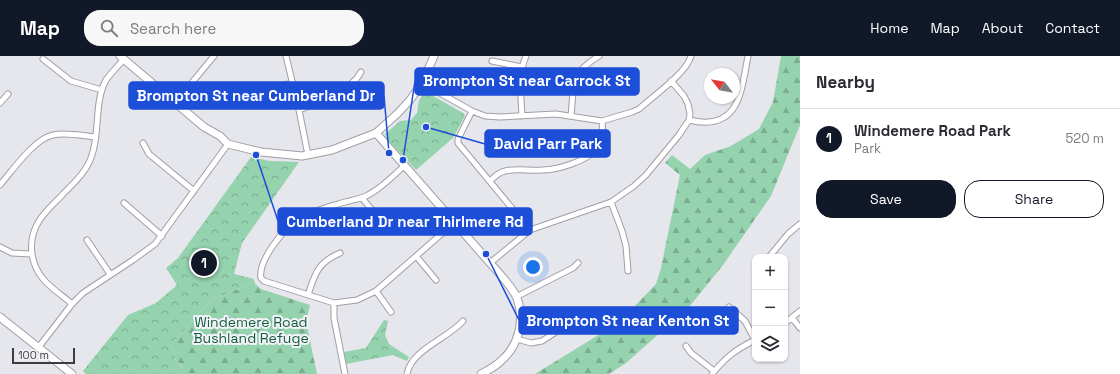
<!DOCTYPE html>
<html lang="en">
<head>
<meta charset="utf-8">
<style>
	:root { --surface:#fff; --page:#f7f7f7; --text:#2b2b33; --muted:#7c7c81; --line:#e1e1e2; --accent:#111827 }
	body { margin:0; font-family:"Space Grotesk",sans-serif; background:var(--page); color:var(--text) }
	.controls { position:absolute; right:12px; bottom:12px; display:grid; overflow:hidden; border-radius:8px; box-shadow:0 1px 3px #0004 }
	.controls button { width:36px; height:36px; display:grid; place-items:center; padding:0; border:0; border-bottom:1px solid var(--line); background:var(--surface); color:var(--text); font:20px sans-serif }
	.compass { position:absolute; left:704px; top:12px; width:36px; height:36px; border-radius:50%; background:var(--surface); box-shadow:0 1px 3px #0004; rotate:301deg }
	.scale { position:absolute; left:12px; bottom:10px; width:63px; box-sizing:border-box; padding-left:4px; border:2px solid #3d3d3f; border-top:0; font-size:11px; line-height:14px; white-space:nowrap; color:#3d3d3f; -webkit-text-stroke:3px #f4f3fa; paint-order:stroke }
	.you { position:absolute; left:533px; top:211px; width:14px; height:14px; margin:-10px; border:3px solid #fff; border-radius:50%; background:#1a73e8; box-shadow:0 0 0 6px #1a73e833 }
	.badge { display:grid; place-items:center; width:26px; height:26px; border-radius:50%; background:var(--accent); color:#fff; font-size:13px; font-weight:700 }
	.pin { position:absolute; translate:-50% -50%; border:2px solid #fff; box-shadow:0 1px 4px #0006 }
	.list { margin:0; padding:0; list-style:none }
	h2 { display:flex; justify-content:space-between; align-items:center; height:52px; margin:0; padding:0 16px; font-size:17px }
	h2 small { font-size:13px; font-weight:400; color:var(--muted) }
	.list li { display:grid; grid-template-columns:26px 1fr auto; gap:12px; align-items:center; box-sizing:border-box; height:60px; padding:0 16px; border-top:1px solid var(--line) }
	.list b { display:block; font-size:15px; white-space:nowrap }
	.list p { margin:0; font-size:13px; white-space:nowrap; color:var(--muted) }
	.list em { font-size:13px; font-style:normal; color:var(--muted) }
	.actions { display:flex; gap:8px; padding:12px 16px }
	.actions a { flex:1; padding:9px 0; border:1px solid var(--accent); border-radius:16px; text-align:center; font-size:14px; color:var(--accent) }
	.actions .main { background:var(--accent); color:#fff }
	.icon { flex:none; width:22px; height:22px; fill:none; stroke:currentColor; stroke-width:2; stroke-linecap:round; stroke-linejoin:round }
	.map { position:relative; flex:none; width:800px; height:318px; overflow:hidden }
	header { display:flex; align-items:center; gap:24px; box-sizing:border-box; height:56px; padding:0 20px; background:var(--accent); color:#fff }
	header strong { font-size:19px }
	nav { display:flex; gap:22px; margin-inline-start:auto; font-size:14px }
	.search { width:280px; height:36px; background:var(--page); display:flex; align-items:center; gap:10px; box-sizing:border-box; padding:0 14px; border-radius:16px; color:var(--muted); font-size:15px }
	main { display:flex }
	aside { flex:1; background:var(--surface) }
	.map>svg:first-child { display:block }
	.forest { fill:url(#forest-firs) }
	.park { fill:url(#park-crowns) }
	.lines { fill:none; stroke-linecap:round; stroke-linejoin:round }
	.street-casing { stroke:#9f9fa5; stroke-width:7 }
	.secondary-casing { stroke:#9f9fa5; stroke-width:9 }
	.street { stroke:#fff; stroke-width:5 }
	.secondary { stroke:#fff; stroke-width:7 }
	.labels { text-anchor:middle; stroke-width:4; stroke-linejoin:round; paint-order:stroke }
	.park-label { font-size:14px; fill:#125f3c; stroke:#f4f3fa }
	.leader { fill:none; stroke:#1d4ed8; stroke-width:1.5 }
	.callout-dot { fill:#1d4ed8; stroke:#f4f3fa; stroke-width:1.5 }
	.callout { fill:#1d4ed8; stroke:#1d4ed8; stroke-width:1.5 }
	.callout-label { font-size:15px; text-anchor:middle; font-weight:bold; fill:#fff }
</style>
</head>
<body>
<header>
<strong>Map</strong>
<div class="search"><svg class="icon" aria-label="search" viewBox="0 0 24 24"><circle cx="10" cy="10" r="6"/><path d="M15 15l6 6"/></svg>Search here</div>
<nav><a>Home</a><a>Map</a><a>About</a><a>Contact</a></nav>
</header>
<main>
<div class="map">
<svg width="800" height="318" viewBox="0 0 800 318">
	<defs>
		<pattern id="forest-firs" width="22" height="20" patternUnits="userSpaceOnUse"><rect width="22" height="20" fill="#95d2ae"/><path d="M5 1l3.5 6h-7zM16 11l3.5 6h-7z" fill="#7bac8f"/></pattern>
		<pattern id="park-crowns" width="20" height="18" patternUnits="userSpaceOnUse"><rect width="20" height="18" fill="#95d2ae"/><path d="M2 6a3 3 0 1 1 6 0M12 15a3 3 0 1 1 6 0" fill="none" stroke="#7bac8f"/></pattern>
	</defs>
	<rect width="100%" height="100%" fill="#e6e6ed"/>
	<!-- forest -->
	<path class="forest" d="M781 0H800V69L771 140 723 209 689 251 626 307 609 318H535L605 275 631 254 656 228 661 212 680 119 665 107 672 99 690 113 705 99 731 90 759 73 773 46Z
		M254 223 255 228 261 233 310 249 306 265 317 318H179L183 312 175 303 174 295 170 290 211 244 248 229Z"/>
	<!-- park -->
	<path class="park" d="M426 36 463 57 465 60 453 82 416 114 387 83 385 78 400 65 411 64 417 57 419 44Z
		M251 101 270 105 299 106 242 187 234 218 254 223 248 229 211 244 170 290 174 295 175 303 183 313 179 318H86L83 315 128 259 156 247 177 229 166 212 178 202Z
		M384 264 388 265 385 279 389 288 409 301 407 305 393 299 346 308 344 296 366 292Z"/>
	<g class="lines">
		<!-- street casing -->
		<g class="street-casing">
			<path id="street" d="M286 0 299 54 308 99
				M43 3 71 25 102 34
				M492 5 522 11
				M422 27 472 55 485 60 500 61 556 58 602 65 632 56 639 53C653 40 686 18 691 0
				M251 41 254 37 292 27
				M0 47 8 38
				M175 47 214 0
				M299 54C319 47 351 35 361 16
				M472 55 458 83V87L530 174
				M522 60C521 39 518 19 526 0
				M571 60C574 30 570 17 599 0
				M689 64C739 76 741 37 748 0
				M143 87 149 98 194 135
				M404 110C393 120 382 132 368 139 361 143 352 144 345 146 307 157 295 158 272 191 266 200 259 212 261 222L264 225 334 247 357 244 376 235 454 167
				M490 125C494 121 499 116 505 115 516 112 530 115 542 114 557 114 588 105 597 92 602 86 603 73 602 65
				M0 129C12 115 35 82 53 79 67 76 82 80 96 81
				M362 142 382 166
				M611 146 622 175 626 190 628 215
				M124 147 162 180
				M87 184 110 218
				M0 191 12 197 31 198
				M416 200 436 224
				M769 201 788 178 800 168
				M490 207 530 174 611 146 634 130 646 119 679 79 689 64 690 58 688 48 684 40 671 25
				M376 235 391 256
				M308 239C315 218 317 207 340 197
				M516 241 573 212 578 207
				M334 247V262L345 318
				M72 248C63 240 52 233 44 224 30 208 27 184 39 165 45 155 55 147 63 138 75 126 87 115 92 99 100 76 94 46 106 24 111 17 118 10 124 3
				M729 251 745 265 755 284
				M792 262 800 272
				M785 267 800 255
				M517 283 531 287 542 285 590 254
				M686 290 691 297 714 315
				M38 292 72 248 83 237 133 204 155 188 228 88
				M407 318C411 294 447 283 463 265
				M712 318C726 301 735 294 755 284"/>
		</g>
		<!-- secondary casing -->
		<g class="secondary-casing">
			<path id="secondary" d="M120 0 204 71 220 80 228 88 261 96 302 100 332 94 376 77 398 57 410 44 422 27 434 0
				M376 77 505 224C509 229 514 235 517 242 525 263 519 289 502 304 496 310 489 314 481 318
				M0 261 72 318"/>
		</g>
		<!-- street -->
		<use href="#street" class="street"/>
		<!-- secondary -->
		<use href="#secondary" class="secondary"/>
	</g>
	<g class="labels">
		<!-- park labels -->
		<g class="park-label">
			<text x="251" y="271">Windemere Road<tspan x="251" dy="16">Bushland Refuge</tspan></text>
		</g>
	</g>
	<!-- callouts -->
	<path class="leader" d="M403 104L415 25M389 97L384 40M426 71L485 88M256 99L278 165M486 198L519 264"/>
	<g class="callout-dot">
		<circle cx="403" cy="104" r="4"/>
		<circle cx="389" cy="97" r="4"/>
		<circle cx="426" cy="71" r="4"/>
		<circle cx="256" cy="99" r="4"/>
		<circle cx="486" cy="198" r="4"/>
	</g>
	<g class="callout">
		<rect x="415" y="12" width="224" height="27" rx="4"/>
		<rect x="129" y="26" width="255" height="27" rx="4"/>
		<rect x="485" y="74" width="125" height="27" rx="4"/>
		<rect x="278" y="152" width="254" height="27" rx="4"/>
		<rect x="519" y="251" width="219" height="27" rx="4"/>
	</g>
	<g class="callout-label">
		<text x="527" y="30">Brompton St near Carrock St</text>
		<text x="256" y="45">Brompton St near Cumberland Dr</text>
		<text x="548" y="93">David Parr Park</text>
		<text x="405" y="171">Cumberland Dr near Thirlmere Rd</text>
		<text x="628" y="270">Brompton St near Kenton St</text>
	</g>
</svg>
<div class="controls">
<button>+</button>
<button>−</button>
<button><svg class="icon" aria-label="layers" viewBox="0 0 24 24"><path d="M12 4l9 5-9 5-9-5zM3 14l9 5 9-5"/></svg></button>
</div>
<svg class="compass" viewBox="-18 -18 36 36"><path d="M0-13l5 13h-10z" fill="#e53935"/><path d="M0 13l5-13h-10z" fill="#7c7c81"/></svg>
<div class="scale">100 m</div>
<div class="you"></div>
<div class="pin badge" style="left:204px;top:207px">1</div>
</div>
<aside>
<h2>Nearby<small></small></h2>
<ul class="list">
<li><span class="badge">1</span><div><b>Windemere Road Park</b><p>Park</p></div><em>520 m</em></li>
</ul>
<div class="actions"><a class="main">Save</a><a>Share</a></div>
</aside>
</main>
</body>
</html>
